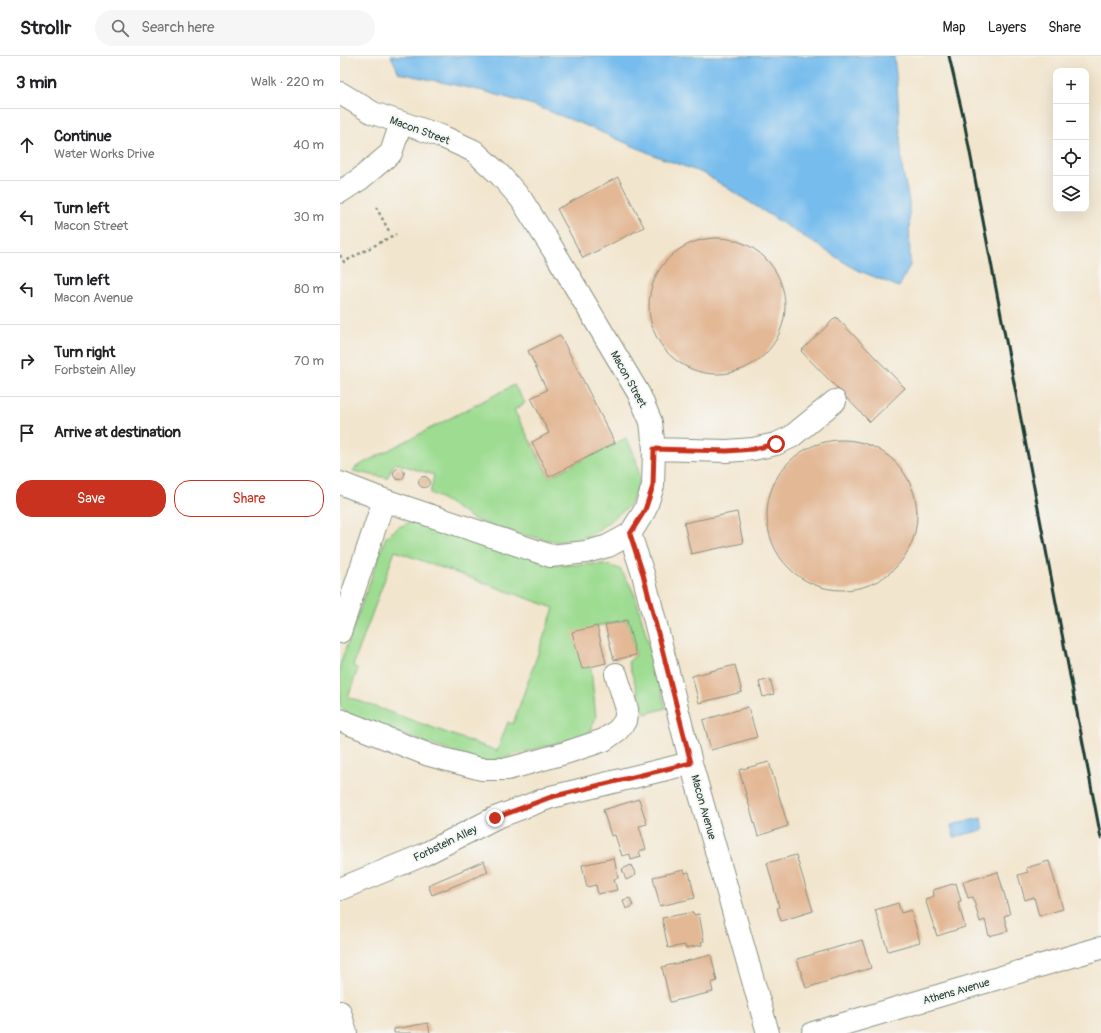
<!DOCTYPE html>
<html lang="en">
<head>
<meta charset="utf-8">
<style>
	:root { --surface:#fff; --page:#f6f6f6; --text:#202124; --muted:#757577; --line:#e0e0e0; --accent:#c8321e }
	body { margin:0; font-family:Pangolin,sans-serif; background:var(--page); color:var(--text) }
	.controls { position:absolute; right:12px; top:12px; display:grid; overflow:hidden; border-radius:8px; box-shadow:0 4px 16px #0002 }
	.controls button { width:36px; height:36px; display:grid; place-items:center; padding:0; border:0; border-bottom:1px solid var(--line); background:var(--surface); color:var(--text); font:20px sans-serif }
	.stop { position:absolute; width:12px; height:12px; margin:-9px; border:3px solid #c8321e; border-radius:50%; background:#fff }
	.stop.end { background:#c8321e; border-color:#fff; box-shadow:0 1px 4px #0008 }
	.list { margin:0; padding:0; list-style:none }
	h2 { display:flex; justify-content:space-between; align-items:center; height:52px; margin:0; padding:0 16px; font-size:17px }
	h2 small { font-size:13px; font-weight:400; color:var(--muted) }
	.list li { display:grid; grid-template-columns:26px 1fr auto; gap:12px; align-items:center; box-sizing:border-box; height:72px; padding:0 16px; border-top:1px solid var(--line) }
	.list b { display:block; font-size:15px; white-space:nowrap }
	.list p { margin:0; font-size:13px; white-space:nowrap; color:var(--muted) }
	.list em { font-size:13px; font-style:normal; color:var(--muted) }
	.actions { display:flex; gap:8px; padding:12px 16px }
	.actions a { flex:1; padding:9px 0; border:1px solid var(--accent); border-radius:16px; text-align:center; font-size:14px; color:var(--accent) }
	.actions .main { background:var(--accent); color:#fff }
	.icon { flex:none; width:22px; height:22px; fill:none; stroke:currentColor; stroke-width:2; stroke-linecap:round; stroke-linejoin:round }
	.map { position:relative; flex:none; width:761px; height:977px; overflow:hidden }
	header { display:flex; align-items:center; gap:24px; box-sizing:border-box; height:56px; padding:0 20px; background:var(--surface); border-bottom:1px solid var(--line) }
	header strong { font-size:19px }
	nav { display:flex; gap:22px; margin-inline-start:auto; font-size:14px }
	.search { width:280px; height:36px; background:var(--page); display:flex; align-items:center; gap:10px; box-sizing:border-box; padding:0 14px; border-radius:22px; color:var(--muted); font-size:15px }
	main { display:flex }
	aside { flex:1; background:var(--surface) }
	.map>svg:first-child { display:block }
	.green { fill:#9ddc91; stroke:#5e8c62; fill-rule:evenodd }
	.water { fill:#76bced; stroke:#4a7c90 }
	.building { fill:#e3b895 }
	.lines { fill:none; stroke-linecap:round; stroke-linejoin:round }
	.minor-casing { stroke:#889180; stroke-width:24 }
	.path { stroke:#889180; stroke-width:2.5; stroke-dasharray:3 3; stroke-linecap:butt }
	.minor { stroke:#fff; stroke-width:22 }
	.rail { stroke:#1f3d34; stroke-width:3 }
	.route { stroke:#c8321e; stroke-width:5 }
	.labels { text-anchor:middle; stroke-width:4; stroke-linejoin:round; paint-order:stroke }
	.street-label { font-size:11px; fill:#1f3d34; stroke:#f6f6f2 }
</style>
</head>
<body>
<header>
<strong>Strollr</strong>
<div class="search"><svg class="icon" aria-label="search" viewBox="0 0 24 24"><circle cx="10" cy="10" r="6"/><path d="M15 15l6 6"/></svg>Search here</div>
<nav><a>Map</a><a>Layers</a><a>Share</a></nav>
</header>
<main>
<aside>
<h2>3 min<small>Walk · 220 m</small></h2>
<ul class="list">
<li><svg class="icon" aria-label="ahead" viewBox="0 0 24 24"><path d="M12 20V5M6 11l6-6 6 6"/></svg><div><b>Continue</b><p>Water Works Drive</p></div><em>40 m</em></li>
<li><svg class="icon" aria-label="left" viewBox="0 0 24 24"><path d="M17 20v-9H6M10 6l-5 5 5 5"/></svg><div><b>Turn left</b><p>Macon Street</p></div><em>30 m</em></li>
<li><svg class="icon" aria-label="left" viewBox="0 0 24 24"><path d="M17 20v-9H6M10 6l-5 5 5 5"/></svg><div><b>Turn left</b><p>Macon Avenue</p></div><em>80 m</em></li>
<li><svg class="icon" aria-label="right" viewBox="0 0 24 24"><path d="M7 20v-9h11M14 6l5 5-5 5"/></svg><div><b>Turn right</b><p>Forbstein Alley</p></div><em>70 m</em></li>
<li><svg class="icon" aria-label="arrive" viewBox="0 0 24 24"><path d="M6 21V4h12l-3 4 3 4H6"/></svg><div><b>Arrive at destination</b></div></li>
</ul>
<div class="actions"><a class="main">Save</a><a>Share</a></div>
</aside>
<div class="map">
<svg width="761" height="977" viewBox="0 0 761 977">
	<rect width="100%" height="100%" fill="#f6f6f2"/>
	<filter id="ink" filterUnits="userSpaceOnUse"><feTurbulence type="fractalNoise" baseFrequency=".025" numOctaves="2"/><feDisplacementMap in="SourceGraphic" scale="8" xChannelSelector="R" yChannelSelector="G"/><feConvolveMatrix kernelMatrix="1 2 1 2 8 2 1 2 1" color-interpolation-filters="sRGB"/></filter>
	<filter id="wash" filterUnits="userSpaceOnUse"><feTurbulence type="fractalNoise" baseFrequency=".012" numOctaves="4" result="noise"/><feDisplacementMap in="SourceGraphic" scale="16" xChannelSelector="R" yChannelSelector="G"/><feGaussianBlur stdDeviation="0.9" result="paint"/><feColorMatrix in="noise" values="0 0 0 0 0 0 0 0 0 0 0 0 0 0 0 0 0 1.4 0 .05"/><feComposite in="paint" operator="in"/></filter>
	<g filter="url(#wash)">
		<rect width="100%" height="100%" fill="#f2e5cd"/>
		<!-- green -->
		<path class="green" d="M174 329 185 347 174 354 209 421 286 382 294 398 298 411 299 426 295 439 289 450 250 480 219 486 178 478 135 464 104 444 90 437 94 419 55 407 47 422 13 415 16 411Z
			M72 465 222 509 264 508 280 513 290 529 296 542 326 652 305 658 288 606 296 599 287 564 257 570 250 611 251 613 256 662 247 679 149 706 139 705 11 661 0 651V608L46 481 59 471ZM55 495 214 552 173 668 168 666 157 695 8 641 18 613 13 610Z"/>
		<!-- water -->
		<path class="water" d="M51 0H554L557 27 562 111 569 145 570 209 559 231 515 213 365 118 316 100 247 70 193 49 143 35 59 17Z
			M641 762 643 774 614 781 611 769Z"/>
		<g id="blocks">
			<!-- building -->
			<path class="building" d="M278 121 304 171 243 202 217 153Z
				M309 250a68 68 0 1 1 136 0a68 68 0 1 1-136 0Z
				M496 261 565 332 530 366 461 295Z
				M220 279 275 387 209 421 192 386 209 377 191 342 207 334 188 295Z
				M427 459a75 75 0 1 1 150 0a75 75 0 1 1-150 0Z
				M53.5 418a5.5 5.5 0 1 1 11 0a5.5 5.5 0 1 1-11 0Z
				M78.5 426a5.5 5.5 0 1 1 11 0a5.5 5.5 0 1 1-11 0Z
				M397 456 403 487 351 498 344 467Z
				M287 564 296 599 274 604 265 569Z
				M257 570 266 607 242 613 232 576Z
				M395 609 402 636 359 647 352 620Z
				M430 623 434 638 423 641 419 626Z
				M408 651 417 681 371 694 363 664Z
				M429 706 448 770 418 780 399 714Z
				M299 743 307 768 299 770 306 793 299 795 301 801 291 804 290 798 282 800 275 779 271 780 263 754Z
				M456 799 473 855 441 865 437 852 439 851 427 807Z
				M274 802 278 822 274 823 277 834 258 838 256 829 247 831 242 809Z
				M144 805 148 816 92 839 88 829Z
				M709 805 723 853 699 860 694 841 685 844 678 819 688 816 686 812Z
				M291 809 296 819 286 824 282 813Z
				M344 814 345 817 349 816 355 842 320 850 313 821Z
				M658 816 670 858 664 860 668 875 649 880 645 864 640 866 633 841 628 842 623 826Z
				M616 827 621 845 618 846 625 871 597 880 585 843 594 840 593 834Z
				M290 842 293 850 286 853 283 844Z
				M558 847 561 857 571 854 580 886 548 895 535 854Z
				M353 856 354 859 359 858 364 885 361 886 362 889 345 892V889L328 892 322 862Z
				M522 884 531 912 466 932 457 903Z
				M371 899 377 925 371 927 373 936 330 946 322 911Z
				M88 967 90 977H54V973Z"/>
		</g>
	</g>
	<g filter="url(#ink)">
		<use href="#blocks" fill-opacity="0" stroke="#889180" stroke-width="1"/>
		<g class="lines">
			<!-- minor casing -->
			<g class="minor-casing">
				<path id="minor" d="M0 37 33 57 101 80 134 95 161 120 181 143 214 195 299 338 311 366 314 393 313 430 305 454 290 478 268 490 246 496 211 500 44 444 0 427
					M0 136 20 123 51 97 61 67
					M314 393 387 395 413 393 436 388 451 381 495 345
					M290 478 303 518 351 707 428 977
					M0 576 44 444
					M0 664 89 699 141 713H168L225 697 264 684 278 674 285 665 287 653 276 618
					M0 833 83 799 155 762 211 741 351 707
					M0 956 6 977
					M473 977 760 892"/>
			</g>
			<!-- path -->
			<path class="path" d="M36 151 49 175
				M0 199 4 206 56 178"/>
			<!-- minor -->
			<use href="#minor" class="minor"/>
			<!-- rail -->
			<path class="rail" d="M609 0 623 60 761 782"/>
		</g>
	</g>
	<g class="lines" filter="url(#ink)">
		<!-- route -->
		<path class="route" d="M155 762 211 741 351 707 303 518 290 478 305 454 313 430 314 393 387 395 413 393 436 388"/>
	</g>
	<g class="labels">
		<!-- street labels -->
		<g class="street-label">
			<text transform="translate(80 74) rotate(20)" y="4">Macon Street</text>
			<text transform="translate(289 323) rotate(61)" y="4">Macon Street</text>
			<text transform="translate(364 751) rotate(74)" y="4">Macon Avenue</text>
			<text transform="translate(105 787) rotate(-26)" y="4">Forbstein Alley</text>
			<text transform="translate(616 935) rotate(-16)" y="4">Athens Avenue</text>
		</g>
	</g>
</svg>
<div class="controls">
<button>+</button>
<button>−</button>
<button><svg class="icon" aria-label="locate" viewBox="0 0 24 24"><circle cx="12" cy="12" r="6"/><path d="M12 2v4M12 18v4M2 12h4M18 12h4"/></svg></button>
<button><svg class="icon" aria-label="layers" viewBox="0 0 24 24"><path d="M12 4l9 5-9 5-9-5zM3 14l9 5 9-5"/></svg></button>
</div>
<div class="stop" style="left:436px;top:388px"></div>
<div class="stop end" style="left:155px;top:762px"></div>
</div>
</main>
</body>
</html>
